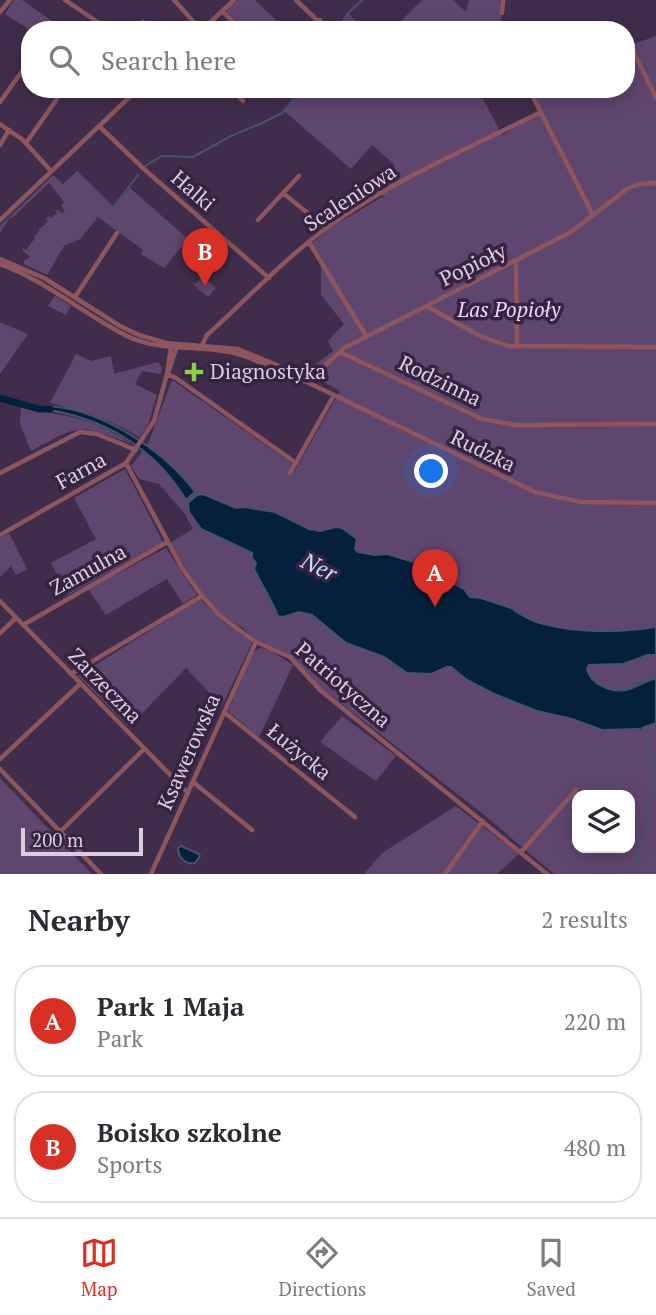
<!DOCTYPE html>
<html lang="en">
<head>
<meta charset="utf-8">
<style>
	:root { --surface:#fff; --page:#f7f7f7; --text:#2b2b33; --muted:#7c7c81; --line:#e1e1e2; --accent:#d93025 }
	body { margin:0; font-family:"PT Serif",serif; background:var(--page); color:var(--text) }
	.controls { position:absolute; right:21px; bottom:21px; display:grid; overflow:hidden; border-radius:14px; box-shadow:0 4px 18px #0003 }
	.controls button { width:63px; height:63px; display:grid; place-items:center; padding:0; border:0; border-bottom:2px solid var(--line); background:var(--surface); color:var(--text); font:35px sans-serif }
	.scale { position:absolute; left:21px; bottom:18px; width:122px; box-sizing:border-box; padding-left:7px; border:4px solid #d9cde0; border-top:0; font-size:19px; line-height:24px; white-space:nowrap; color:#d9cde0; -webkit-text-stroke:5px #352340; paint-order:stroke }
	.you { position:absolute; left:432px; top:472px; width:24px; height:24px; margin:-18px; border:5px solid #fff; border-radius:50%; background:#1a73e8; box-shadow:0 0 0 10px #1a73e833 }
	.badge { display:grid; place-items:center; width:46px; height:46px; border-radius:50%; background:var(--accent); color:#fff; font-size:23px; font-weight:700 }
	.pin { position:absolute; translate:-50% -58px; filter:drop-shadow(0 2px 4px #0008) }
	.pin::after { content:''; position:absolute; top:37px; width:24px; height:21px; background:inherit; clip-path:polygon(0 0,100% 0,50% 100%) }
	.list { margin:0; padding:0; list-style:none }
	h2 { display:flex; justify-content:space-between; align-items:center; height:91px; margin:0; padding:0 28px; font-size:30px }
	h2 small { font-size:23px; font-weight:400; color:var(--muted) }
	.list li { display:grid; grid-template-columns:46px 1fr auto; gap:21px; align-items:center; box-sizing:border-box; height:112px; margin:0 14px 14px; padding:0 14px; border:2px solid var(--line); border-radius:28px }
	.list b { display:block; font-size:26px; white-space:nowrap }
	.list p { margin:0; font-size:23px; white-space:nowrap; color:var(--muted) }
	.list em { font-size:23px; font-style:normal; color:var(--muted) }
	.icon { flex:none; width:38px; height:38px; fill:none; stroke:currentColor; stroke-width:2; stroke-linecap:round; stroke-linejoin:round }
	.map { position:relative; flex:none; width:656px; height:874px; overflow:hidden }
	.search { position:absolute; background:var(--surface); box-shadow:0 4px 18px #0003; left:21px; right:21px; top:21px; height:77px; display:flex; align-items:center; gap:18px; box-sizing:border-box; padding:0 24px; border-radius:28px; color:var(--muted); font-size:26px }
	.sheet { height:343px; background:var(--surface) }
	nav { display:flex; justify-content:space-around; align-items:center; box-sizing:border-box; height:98px; border-top:2px solid var(--line); background:var(--surface); font-size:19px; color:var(--muted) }
	nav a { display:grid; justify-items:center; gap:4px }
	nav .on { color:var(--accent) }
	.map>svg:first-child { display:block }
	.green { fill:#5f466e; fill-rule:evenodd }
	.water { fill:#05203d; stroke:#45546e; stroke-width:2 }
	.lines { fill:none; stroke-linecap:round; stroke-linejoin:round }
	.stream { stroke:#45546e; stroke-width:2 }
	.river { stroke:#05203d; stroke-width:7 }
	.minor { stroke:#8d555c; stroke-width:4.5 }
	.poi-dot { fill:#8bce47; stroke:#352340; stroke-width:2.5 }
	.labels { text-anchor:middle; stroke-width:7; stroke-linejoin:round; paint-order:stroke }
	.street-label { font-size:21px; fill:#d9cde0; stroke:#352340 }
	.park-label { font-size:21px; font-style:italic; fill:#ebd5f9; stroke:#352340 }
	.poi-label { font-size:21px; fill:#d9cde0; stroke:#352340; text-anchor:start }
	.water-label { font-size:23px; font-style:italic; fill:#c2deff; stroke:#352340 }
</style>
</head>
<body>
<div class="map">
<svg width="656" height="874" viewBox="0 0 656 874">
	<rect width="100%" height="100%" fill="#402d4b"/>
	<!-- green -->
	<path class="green" d="M14 0H22L65 30H30L5 14Z
		M238 0H255L286 30H245L227 12V9Z
		M422 0H453L466 12 469 0H500L502 30H392Z
		M347 12 365 30H337Z
		M656 36V874H554L483 814 316 684 292 656 255 639 243 628 223 617 200 592 170 543 193 529 185 514 159 484 139 479 131 466 148 444 172 380 293 464 289 470 294 472 340 391 306 372 333 351 328 341 344 324 321 295V257L312 243 331 227 384 196 372 188 395 165 372 145 351 169 283 110 301 89H478L502 135 542 111 531 89H626V47ZM577 795H630V848H577Z
		M77 171 113 206 121 196H123L130 188 188 239 164 268 141 254 143 250 98 217 80 239 64 246 47 275 24 264V261L30 257 23 251V248L26 250 35 238 33 235 35 236 40 229 38 227 41 228 48 221 46 219 49 216 51 218 57 213 55 210H58L62 213 65 211 61 206 64 202 49 183 12 218 10 217 0 233V226L53 175 63 184Z
		M203 276 216 288 208 297 194 285Z
		M55 296 71 306 66 315 48 306Z
		M0 322 28 334 0 374Z
		M76 354 91 361 111 356 114 374 158 362 162 367 161 374 142 371 135 384 157 395 148 425 139 437C110 419 83 411 50 403Z
		M21 406C44 414 70 414 92 423 107 428 119 436 132 444 77 424 82 423 31 451L20 424Z
		M125 469 163 542 68 595 51 563 96 539 74 498Z
		M9 533 27 569 16 575 11 566 0 577V538Z
		M166 548 197 595 183 604 167 579 106 615 88 589Z
		M200 599 223 622 246 635 252 643 222 706 186 668 129 727 78 676Z
		M261 648 270 650 293 665 259 737 228 711 253 652Z
		M342 716 396 756 376 781 320 742Z
		M0 778 92 874H0Z
		M456 806 519 854 497 874H364L382 853Z"/>
	<!-- water -->
	<path class="water" d="M44 406C97 406 164 450 195 492L186 500C155 448 103 417 42 409Z
		M203 494 236 508 244 507 275 512 309 529 320 531 336 527 342 528 357 539 355 549 358 552 375 555 387 554 414 562 464 589 470 597 481 598 514 609 515 611C523 615 531 621 540 623 575 633 620 633 656 627V655H648L623 664 589 665 587 669C591 685 613 694 629 689 638 686 646 681 656 678V723L642 728 641 732 639 729 602 730 572 719 537 711 494 694 467 680 451 667H447L431 674 407 673 384 657 346 643 312 615 299 612 283 617 278 616C271 599 262 585 254 569L256 563 252 558V553L201 529 189 512 188 503 197 495Z
		M181 846 199 854 200 856 195 863C186 865 178 858 178 848Z"/>
	<g class="lines">
		<!-- stream -->
		<path class="stream" d="M337 30 348 13 362 0
			M145 166 162 156 193 157 231 136 262 123 282 113 303 89
			M109 213 138 175
			M644 739 656 774
			M634 874 656 779"/>
		<!-- river -->
		<path class="river" d="M0 398 39 409H50"/>
		<!-- minor -->
		<path class="minor" d="M65 0 102 25
			M174 0 201 30
			M296 0 317 20H320
			M222 11 242 30
			M0 12 10 0
			M502 13 503 0
			M134 30 143 22
			M202 30 234 0
			M632 48 656 98
			M231 89 243 101
			M529 89 593 215
			M0 102 30 60
			M0 124 23 140 50 170
			M99 126 145 170 269 278
			M26 143 64 89
			M0 145 9 130
			M299 176 283 193 326 228
			M0 220 138 89
			M258 220 283 193
			M309 242 366 336
			M0 259 44 278 120 326 139 335 166 343 238 349 291 371 307 382
			M516 261 517 347
			M0 264C47 281 83 314 127 336 162 353 200 344 238 354 262 360 283 377 307 382L535 492 581 502 656 503
			M75 297 117 233
			M426 306 480 336 508 346 656 347
			M202 345 207 335C247 299 285 258 328 227 391 181 471 147 541 112
			M340 352 482 419 516 425 656 424
			M168 373 176 349
			M167 374 176 378 296 463
			M307 382 344 348 571 232 627 189 639 184 656 183
			M126 463 182 568 202 596 220 616 256 642 290 657 320 690 547 874
			M0 473 80 432 97 434 136 450
			M290 473 334 395
			M0 535 126 463 154 421 167 374 171 347
			M0 601 188 793
			M23 625 167 542
			M0 633 16 618
			M71 674 202 596
			M224 712 355 817
			M0 759 80 684
			M0 769 101 874
			M193 782 252 830
			M60 832 144 749
			M521 852 576 790
			M151 874 256 642
			M445 874 483 821"/>
	</g>
	<!-- markers -->
	<path class="poi-dot" d="M190.5 361.5h7v7h7v7h-7v7h-7v-7h-7v-7h7z"/>
	<g class="labels">
		<!-- street labels -->
		<g class="street-label">
			<text transform="translate(193 191) rotate(41)" y="7">Halki</text>
			<text transform="translate(350 198) rotate(-33)" y="7">Scaleniowa</text>
			<text transform="translate(473 265) rotate(-26)" y="7">Popioły</text>
			<text transform="translate(440 381) rotate(26)" y="7">Rodzinna</text>
			<text transform="translate(483 451) rotate(26)" y="7">Rudzka</text>
			<text transform="translate(81 471) rotate(-29)" y="7">Farna</text>
			<text transform="translate(88 570) rotate(-29)" y="7">Zamulna</text>
			<text transform="translate(343 685) rotate(41)" y="7">Patriotyczna</text>
			<text transform="translate(105 686) rotate(46)" y="7">Zarzeczna</text>
			<text transform="translate(189 752) rotate(-66)" y="7">Ksawerowska</text>
			<text transform="translate(299 752) rotate(39)" y="7">Łużycka</text>
		</g>
		<!-- park labels -->
		<g class="park-label">
			<text x="509" y="317">Las Popioły</text>
		</g>
		<!-- poi labels -->
		<g class="poi-label">
			<text x="210" y="379">Diagnostyka</text>
		</g>
		<!-- water labels -->
		<g class="water-label">
			<text transform="translate(319 567) rotate(26)" y="8">Ner</text>
		</g>
	</g>
</svg>
<div class="controls">
<button><svg class="icon" aria-label="layers" viewBox="0 0 24 24"><path d="M12 4l9 5-9 5-9-5zM3 14l9 5 9-5"/></svg></button>
</div>
<div class="scale">200 m</div>
<div class="you"></div>
<div class="pin badge" style="left:435px;top:607px">A</div>
<div class="pin badge" style="left:205px;top:286px">B</div>
<div class="search"><svg class="icon" aria-label="search" viewBox="0 0 24 24"><circle cx="10" cy="10" r="6"/><path d="M15 15l6 6"/></svg>Search here</div>
</div>
<section class="sheet">
<h2>Nearby<small>2 results</small></h2>
<ul class="list">
<li><span class="badge">A</span><div><b>Park 1 Maja</b><p>Park</p></div><em>220 m</em></li>
<li><span class="badge">B</span><div><b>Boisko szkolne</b><p>Sports</p></div><em>480 m</em></li>
</ul>
</section>
<nav>
<a class="on"><svg class="icon" aria-label="map" viewBox="0 0 24 24"><path d="M3 6l6-2 6 2 6-2v14l-6 2-6-2-6 2zM9 4v14M15 6v14"/></svg>Map</a>
<a><svg class="icon" aria-label="directions" viewBox="0 0 24 24"><path d="M12 3l9 9-9 9-9-9zM9 14v-3h6M13 9l2 2-2 2"/></svg>Directions</a>
<a><svg class="icon" aria-label="saved" viewBox="0 0 24 24"><path d="M7 4h10v16l-5-4-5 4z"/></svg>Saved</a>
</nav>
</body>
</html>
